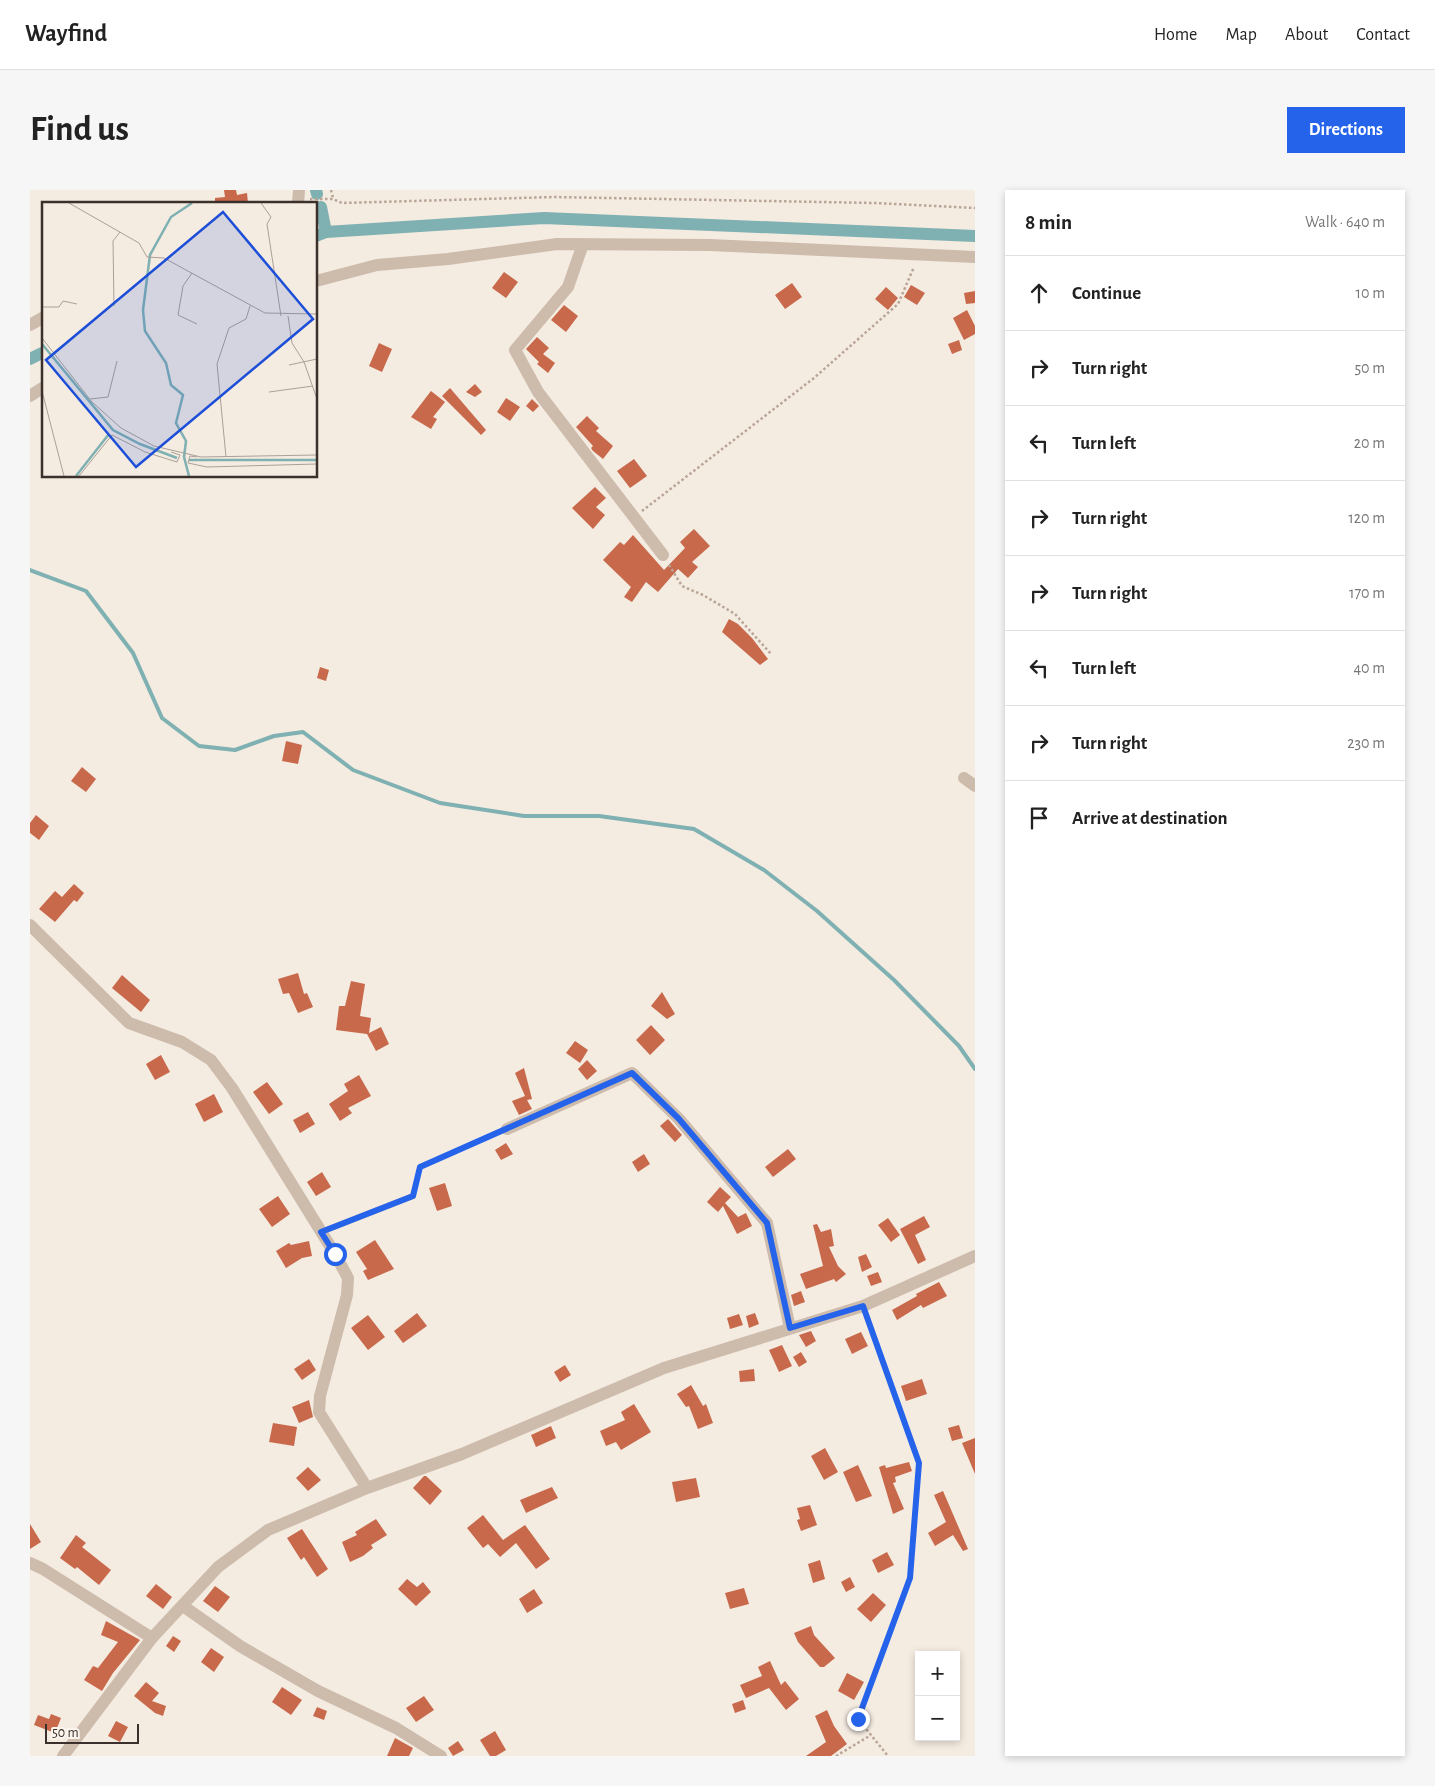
<!DOCTYPE html>
<html lang="en">
<head>
<meta charset="utf-8">
<style>
	:root { --surface:#fff; --page:#f6f6f6; --text:#222; --muted:#767676; --line:#e0e0e0; --accent:#2563eb }
	body { margin:0; font-family:"Alegreya Sans",sans-serif; background:var(--page); color:var(--text) }
	.controls { position:absolute; right:15px; bottom:15px; display:grid; overflow:hidden; border-radius:0px; box-shadow:0 2px 8px #0003 }
	.controls button { width:45px; height:45px; display:grid; place-items:center; padding:0; border:0; border-bottom:1px solid var(--line); background:var(--surface); color:var(--text); font:25px sans-serif }
	.scale { position:absolute; left:15px; bottom:12px; width:94px; box-sizing:border-box; padding-left:5px; border:2px solid #3b302b; border-top:0; font-size:14px; line-height:18px; white-space:nowrap; color:#3b302b; -webkit-text-stroke:4px #fbf5ee; paint-order:stroke }
	.stop { position:absolute; width:15px; height:15px; margin:-11px; border:4px solid #2563eb; border-radius:50%; background:#fff }
	.stop.end { background:#2563eb; border-color:#fff; box-shadow:0 1px 5px #0008 }
	.list { margin:0; padding:0; list-style:none }
	h2 { display:flex; justify-content:space-between; align-items:center; height:65px; margin:0; padding:0 20px; font-size:21px }
	h2 small { font-size:16px; font-weight:400; color:var(--muted) }
	.list li { display:grid; grid-template-columns:32px 1fr auto; gap:15px; align-items:center; box-sizing:border-box; height:75px; padding:0 20px; border-top:1px solid var(--line) }
	.list b { display:block; font-size:19px; white-space:nowrap }
	.list em { font-size:16px; font-style:normal; color:var(--muted) }
	.icon { flex:none; width:28px; height:28px; fill:none; stroke:currentColor; stroke-width:2; stroke-linecap:round; stroke-linejoin:round }
	.map { position:relative; flex:none; width:945px; height:1566px; overflow:hidden; border-radius:0px }
	header { display:flex; align-items:center; gap:30px; box-sizing:border-box; height:70px; padding:0 25px; background:var(--surface); border-bottom:1px solid var(--line) }
	header strong { font-size:24px }
	nav { display:flex; gap:28px; margin-inline-start:auto; font-size:18px }
	.intro { display:flex; align-items:center; justify-content:space-between; box-sizing:border-box; height:120px; padding:0 30px }
	h1 { margin:0; font-size:35px }
	.button { padding:12px 22px; border-radius:0px; background:var(--accent); color:#fff; font-size:18px; font-weight:700 }
	main { display:flex; gap:30px; padding:0 30px }
	aside { flex:1; background:var(--surface); border-radius:0px; box-shadow:0 2px 8px #0003 }
	.map>svg:first-child { display:block }
	.lines { fill:none; stroke-linecap:round; stroke-linejoin:round }
	.stream { stroke:#7fb0b2; stroke-width:4 }
	.canal { stroke:#7fb0b2; stroke-width:12 }
	.building { fill:#c8694b }
	.path { stroke:#b9a596; stroke-width:2.5; stroke-dasharray:2.5 2.5; stroke-linecap:butt }
	.lane { stroke:#cdbbac; stroke-width:6 }
	.street { stroke:#cdbbac; stroke-width:12 }
	.route { stroke:#2563eb; stroke-width:6 }
	.inset-river { fill:none; stroke:#7fb0b2; stroke-width:2.5 }
	.inset-road { fill:none; stroke:#aaa098; stroke-width:1 }
	.view { fill:#1d4ed8; fill-opacity:0.15; stroke:#1d4ed8; stroke-width:2.5 }
	.inset-edge { fill:none; stroke:#3b302b; stroke-width:2.5 }
</style>
</head>
<body>
<header>
<strong>Wayfind</strong>
<nav><a>Home</a><a>Map</a><a>About</a><a>Contact</a></nav>
</header>
<div class="intro"><h1>Find us</h1><a class="button">Directions</a></div>
<main>
<div class="map">
<svg width="945" height="1566" viewBox="0 0 945 1566">
	<rect width="100%" height="100%" fill="#f4ebe1"/>
	<g class="lines">
		<!-- stream -->
		<path class="stream" d="M0 380 56 401 103 463 132 528 169 556 205 560 244 546 273 542 323 580 410 613 494 626H569L664 639 734 680 787 721 864 790 929 856 945 879"/>
		<!-- canal -->
		<path class="canal" d="M286 0 287 4
			M291 17 296 42
			M286 46 296 42 514 28 945 46
			M0 169 14 162"/>
	</g>
	<!-- building -->
	<path class="building" d="M194 0H206L207 5 217 3 218 13 185 14V8L195 7Z
		M474 82 488 92 476 108 462 98Z
		M762 93 772 107 755 119 745 105Z
		M881 95 895 103 887 115 874 107Z
		M856 97 868 108 858 120 845 109Z
		M945 101V113L936 114 934 103Z
		M534 115 548 126 536 142 521 130Z
		M937 120 945 136V144L934 150 923 128Z
		M507 147 519 158 513 164 525 173 518 183 507 174 509 172 496 159Z
		M929 150 932 160 922 164 918 154Z
		M349 153 362 159 352 182 339 176Z
		M445 194 452 202 445 207 436 202Z
		M420 198 456 240 451 245 412 206Z
		M401 201 415 212 403 227 407 229 401 239 381 227Z
		M476 208 490 217 480 231 467 222Z
		M502 209 509 216 503 222 496 216Z
		M557 226 569 238 566 241 583 256 573 269 563 261 561 258 563 256 546 237Z
		M604 269 617 286 600 298 587 281Z
		M565 297 576 308 566 317 575 325 563 339 542 318Z
		M664 339 680 356 662 372 668 377 658 388 648 379 628 402 616 392 602 412 594 407 601 397 573 370 590 352 594 355 603 345 634 380 655 358 650 352Z
		M699 429 708 434 722 448 738 469 730 475 692 442Z
		M290 477 299 480 296 491 287 488Z
		M256 551 272 555 268 574 252 571Z
		M52 577 66 589 56 602 41 591Z
		M6 625 19 636 9 650 0 643V633Z
		M44 694 54 703 47 712 44 710 25 732 9 719 25 701 32 707Z
		M268 783 274 804 277 803 283 817 268 823 259 803 253 804 248 789Z
		M92 785 120 810 111 822 82 798Z
		M321 791 335 794 330 826 341 828 339 843 351 837 359 854 346 861 337 844 306 840 309 816H315Z
		M632 802 645 824 637 829 621 816Z
		M621 835 635 850 620 865 606 850Z
		M545 851 558 860 550 873 536 863Z
		M131 865 140 882 125 890 116 874Z
		M557 870 567 881 557 890 548 879Z
		M494 878 502 909 497 910 502 919 489 925 482 911 495 906 485 883Z
		M329 885 341 906 318 918 322 923 310 931 299 914 318 901 314 894Z
		M237 892 253 914 239 924 223 902Z
		M184 904 193 922 174 932 165 914Z
		M278 922 285 934 270 943 263 930Z
		M638 929 652 945 645 952 630 936Z
		M476 953 483 964 471 970 465 960Z
		M758 959 766 969 743 987 735 977Z
		M614 964 620 974 608 982 602 972Z
		M292 982 301 997 286 1006 277 992Z
		M415 993 422 1016 407 1021 399 998Z
		M690 997 701 1007 695 1013 708 1027 716 1023 722 1036 707 1044 693 1016 688 1022 677 1012Z
		M248 1006 260 1024 242 1037 229 1019Z
		M894 1026 900 1037 885 1045 896 1070 888 1074 870 1039Z
		M858 1028 870 1045 861 1052 848 1035Z
		M787 1034 791 1042 801 1039 804 1056 799 1057 808 1076 816 1084 806 1092 804 1089 776 1099 770 1084 793 1076 783 1035Z
		M345 1050 364 1079 338 1090 333 1081 337 1079 326 1062Z
		M279 1051 282 1066 272 1068 256 1078 246 1061 259 1053 261 1055Z
		M836 1064 842 1077 832 1082 828 1067Z
		M848 1082 852 1092 841 1096 837 1086Z
		M909 1092 917 1106 893 1118 891 1115 867 1130 862 1120 887 1106 886 1104Z
		M771 1101 775 1112 764 1116 761 1105Z
		M387 1123 397 1136 373 1153 364 1141Z
		M725 1123 729 1134 719 1138 716 1126Z
		M709 1124 713 1135 700 1139 697 1128Z
		M338 1125 355 1147 338 1160 321 1138Z
		M781 1141 786 1151 776 1157 769 1145Z
		M831 1142 838 1156 822 1164 815 1149Z
		M752 1155 762 1176 749 1182 739 1160Z
		M771 1162 777 1172 769 1177 763 1167Z
		M279 1169 286 1180 272 1190 264 1179Z
		M535 1175 541 1185 530 1192 524 1182Z
		M724 1179 725 1191 710 1192 709 1181Z
		M892 1189 897 1204 876 1211 871 1196Z
		M661 1195 673 1216 676 1214 683 1233 668 1239 659 1216 656 1217 647 1204Z
		M279 1210 283 1227 269 1233 262 1217Z
		M604 1214 621 1242 591 1260 586 1252 576 1256 570 1241 595 1230 591 1222Z
		M243 1233 267 1237 264 1256 239 1252Z
		M929 1235 933 1248 922 1251 918 1238Z
		M521 1236 526 1248 506 1257 501 1245Z
		M945 1248V1284L932 1253Z
		M795 1258 808 1282 794 1290 781 1266Z
		M879 1272 882 1281 865 1287 866 1292 863 1293 874 1319 863 1324 849 1277 855 1275 856 1278Z
		M828 1275 842 1306 826 1312 813 1282Z
		M278 1277 291 1290 278 1301 266 1288Z
		M394 1286H396L412 1301 400 1315 383 1298Z
		M666 1288 670 1307 646 1312 642 1292Z
		M522 1297 528 1308 496 1323 490 1310Z
		M913 1301 938 1359 933 1361 923 1345 905 1356 898 1343 916 1332 904 1305Z
		M780 1315 787 1335 771 1341 767 1330 770 1329 767 1318Z
		M453 1325 473 1350 495 1335 520 1369 506 1379 486 1353 470 1367 458 1354 453 1358 437 1338Z
		M346 1329 357 1345 341 1355 343 1358 333 1366 320 1372 312 1352 327 1345 325 1342Z
		M0 1334 11 1352 0 1359Z
		M272 1339 298 1379 287 1387 274 1367 271 1370 257 1348Z
		M46 1345 56 1353 52 1357 81 1380 69 1395 47 1377 45 1379 30 1368Z
		M857 1362 864 1375 848 1383 842 1370Z
		M790 1370 795 1389 783 1393 778 1374Z
		M820 1387 825 1397 816 1402 811 1392Z
		M377 1389 387 1397 393 1392 401 1402 386 1416 368 1399Z
		M126 1394 142 1407 133 1419 116 1406Z
		M185 1396 200 1407 188 1422 173 1411Z
		M714 1398 719 1414 700 1419 695 1403Z
		M504 1399 513 1413 497 1423 489 1409Z
		M843 1403 856 1415 841 1432 827 1419Z
		M76 1431 110 1450 83 1483 72 1501 54 1490 63 1476 68 1478 88 1452 71 1445Z
		M781 1436 784 1445 805 1468 794 1477H790L768 1452 764 1443Z
		M143 1446 151 1451 144 1462 136 1456Z
		M181 1458 194 1467 184 1482 171 1472Z
		M740 1471 751 1495 755 1491 769 1509 756 1520 739 1498 716 1508 710 1495 732 1486 728 1477Z
		M817 1483 834 1492 824 1510 808 1501Z
		M116 1492 129 1503 122 1511 136 1516 133 1526 125 1523 104 1506Z
		M252 1497 272 1510 261 1525 242 1512Z
		M394 1506 404 1520 386 1532 376 1518Z
		M713 1510 716 1519 705 1523 702 1514Z
		M287 1517 297 1521 294 1530 283 1526Z
		M797 1520 804 1536 817 1554 801 1566H776L796 1552 785 1526Z
		M21 1524 31 1528 25 1543 4 1535 8 1525 19 1529Z
		M86 1531 98 1537 90 1552 78 1546Z
		M465 1541 476 1560 466 1566H460L450 1550Z
		M365 1548 383 1558 379 1566H357Z
		M428 1551 434 1560 423 1566 418 1558Z"/>
	<g class="lines">
		<!-- path -->
		<path class="path" d="M301 0 303 8
			M280 9H303L312 13 524 7 845 13 945 18
			M612 321 784 188 868 114 884 77
			M639 375 652 396 673 405 705 424 741 464
			M385 997 390 977 467 943
			M837 1126 889 1273 880 1388 828 1529 858 1566
			M806 1566 841 1545"/>
		<!-- lane -->
		<path class="lane" d="M291 1042 383 1006"/>
		<!-- street -->
		<path class="street" d="M268 14 269 0
			M553 54 538 97 485 160 508 202 633 365
			M286 91 347 75 418 69 527 54 680 55 945 67
			M0 135 14 127
			M0 206 14 197
			M934 588 945 596
			M0 735 99 833 152 852 181 870 202 898 305 1064 318 1088 317 1105 290 1206 289 1222 337 1298
			M477 939 602 883 649 929 737 1033 760 1138
			M0 1373 13 1379 122 1448
			M153 1416 210 1456 288 1501 366 1538 411 1566
			M33 1566 122 1448 188 1377 238 1340 337 1298 432 1264 634 1178 833 1116 945 1066"/>
	</g>
	<g class="lines">
		<!-- route -->
		<path class="route" d="M305 1064 291 1042 383 1006 390 977 602 883 649 929 737 1033 760 1138 833 1116 889 1273 880 1388 828 1529"/>
	</g>
	<!-- overview -->
	<g transform="translate(12 12)">
		<rect width="275" height="275" fill="#f4ebe1"/>
		<path class="inset-river" d="M0 142 71 228 98 242 135 256M147 258H275M34 274 67 232M147 274 142 255 144 239 134 221 141 193 129 183 124 161 103 129 101 108 108 53 129 15 150 1"/>
		<path class="inset-road" d="M27 1 97 41 105 55 122 56 223 111 275 112M219 1 229 15 225 22 239 114M150 71 141 84 136 113 155 122M72 104 71 39 78 30M0 105H17L21 99 35 102M246 114 250 141 262 160 275 197M0 136 50 200 79 226 112 244 159 255 275 253M247 163 275 157M0 189 22 274M227 190 271 184M48 197 66 195 75 159M155 255 148 254 146 261 165 265 275 262M184 255 175 162 187 126 204 117 208 104M37 274 70 233 103 250 135 260 138 253 129 250"/>
		<path class="view" d="M181 10 271 117 94 265 4 158Z"/>
		<rect width="275" height="275" class="inset-edge"/>
	</g>
</svg>
<div class="controls">
<button>+</button>
<button>−</button>
</div>
<div class="scale">50 m</div>
<div class="stop" style="left:305px;top:1064px"></div>
<div class="stop end" style="left:828px;top:1529px"></div>
</div>
<aside>
<h2>8 min<small>Walk · 640 m</small></h2>
<ul class="list">
<li><svg class="icon" aria-label="ahead" viewBox="0 0 24 24"><path d="M12 20V5M6 11l6-6 6 6"/></svg><div><b>Continue</b></div><em>10 m</em></li>
<li><svg class="icon" aria-label="right" viewBox="0 0 24 24"><path d="M7 20v-9h11M14 6l5 5-5 5"/></svg><div><b>Turn right</b></div><em>50 m</em></li>
<li><svg class="icon" aria-label="left" viewBox="0 0 24 24"><path d="M17 20v-9H6M10 6l-5 5 5 5"/></svg><div><b>Turn left</b></div><em>20 m</em></li>
<li><svg class="icon" aria-label="right" viewBox="0 0 24 24"><path d="M7 20v-9h11M14 6l5 5-5 5"/></svg><div><b>Turn right</b></div><em>120 m</em></li>
<li><svg class="icon" aria-label="right" viewBox="0 0 24 24"><path d="M7 20v-9h11M14 6l5 5-5 5"/></svg><div><b>Turn right</b></div><em>170 m</em></li>
<li><svg class="icon" aria-label="left" viewBox="0 0 24 24"><path d="M17 20v-9H6M10 6l-5 5 5 5"/></svg><div><b>Turn left</b></div><em>40 m</em></li>
<li><svg class="icon" aria-label="right" viewBox="0 0 24 24"><path d="M7 20v-9h11M14 6l5 5-5 5"/></svg><div><b>Turn right</b></div><em>230 m</em></li>
<li><svg class="icon" aria-label="arrive" viewBox="0 0 24 24"><path d="M6 21V4h12l-3 4 3 4H6"/></svg><div><b>Arrive at destination</b></div></li>
</ul>
</aside>
</main>
</body>
</html>
